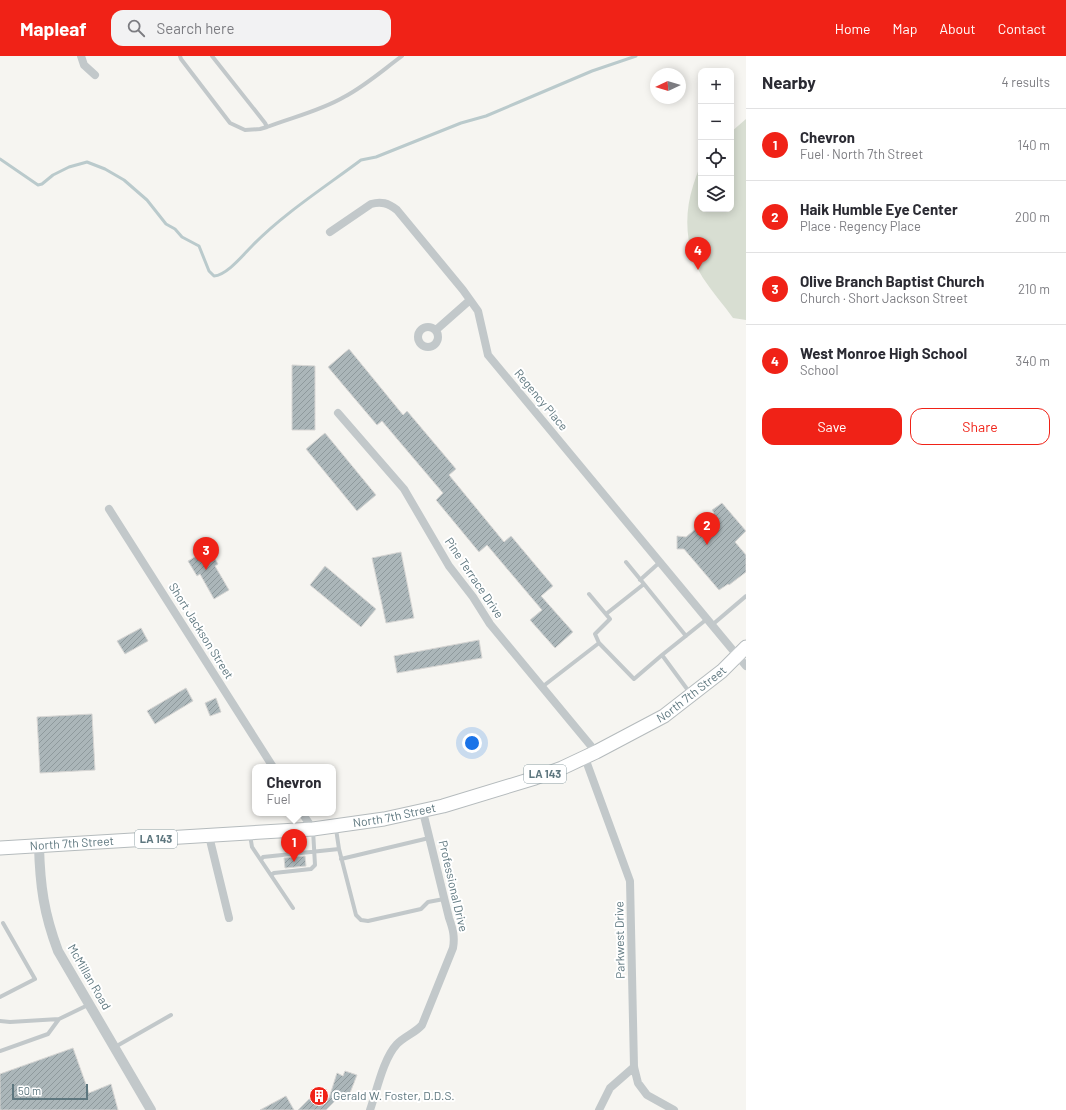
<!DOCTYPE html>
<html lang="en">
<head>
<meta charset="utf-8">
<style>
	:root { --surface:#fff; --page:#f2f2f3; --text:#2b2b33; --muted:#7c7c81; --line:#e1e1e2; --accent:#f02217 }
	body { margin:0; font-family:Barlow,sans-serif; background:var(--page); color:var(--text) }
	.controls { position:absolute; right:12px; top:12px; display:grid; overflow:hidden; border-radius:8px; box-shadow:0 2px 10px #0003 }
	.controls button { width:36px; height:36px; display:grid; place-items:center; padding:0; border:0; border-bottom:1px solid var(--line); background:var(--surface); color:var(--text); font:20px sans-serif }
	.compass { position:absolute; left:650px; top:12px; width:36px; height:36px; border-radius:50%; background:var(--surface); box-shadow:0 2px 10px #0003; rotate:266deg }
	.scale { position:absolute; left:12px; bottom:10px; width:76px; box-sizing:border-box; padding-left:4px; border:2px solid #5e777f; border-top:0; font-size:11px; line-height:14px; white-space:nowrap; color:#5e777f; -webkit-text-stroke:3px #fff; paint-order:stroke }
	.you { position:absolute; left:472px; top:687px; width:14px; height:14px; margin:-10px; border:3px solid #fff; border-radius:50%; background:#1a73e8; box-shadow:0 0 0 6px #1a73e833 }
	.badge { display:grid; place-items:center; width:26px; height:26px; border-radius:50%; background:var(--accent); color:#fff; font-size:13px; font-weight:700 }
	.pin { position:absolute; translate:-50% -33px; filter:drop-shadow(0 1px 2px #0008) }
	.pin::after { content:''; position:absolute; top:21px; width:14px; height:12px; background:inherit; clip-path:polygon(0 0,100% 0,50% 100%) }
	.popup { position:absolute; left:252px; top:708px; width:84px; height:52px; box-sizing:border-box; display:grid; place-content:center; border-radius:8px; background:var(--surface); filter:drop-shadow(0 1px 3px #0005); font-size:13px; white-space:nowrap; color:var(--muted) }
	.popup b { font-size:15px; color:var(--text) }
	.popup::after { content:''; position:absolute; left:50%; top:100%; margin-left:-8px; border:8px solid transparent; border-top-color:var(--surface) }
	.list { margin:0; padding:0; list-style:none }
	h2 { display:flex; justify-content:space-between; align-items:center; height:52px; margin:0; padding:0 16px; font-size:17px }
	h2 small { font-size:13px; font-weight:400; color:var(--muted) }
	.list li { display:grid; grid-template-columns:26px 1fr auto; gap:12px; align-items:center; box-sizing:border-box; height:72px; padding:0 16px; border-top:1px solid var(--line) }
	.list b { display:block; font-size:15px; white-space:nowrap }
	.list p { margin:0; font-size:13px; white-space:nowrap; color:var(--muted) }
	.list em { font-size:13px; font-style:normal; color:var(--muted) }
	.actions { display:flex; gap:8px; padding:12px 16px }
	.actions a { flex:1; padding:9px 0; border:1px solid var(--accent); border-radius:12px; text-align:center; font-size:14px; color:var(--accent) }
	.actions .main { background:var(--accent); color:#fff }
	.icon { flex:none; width:22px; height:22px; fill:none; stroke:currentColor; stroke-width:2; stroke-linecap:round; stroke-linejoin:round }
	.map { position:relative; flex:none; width:746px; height:1054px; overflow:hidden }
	header { display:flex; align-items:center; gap:24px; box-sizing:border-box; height:56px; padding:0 20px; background:var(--accent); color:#fff }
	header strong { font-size:19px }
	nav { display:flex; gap:22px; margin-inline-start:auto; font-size:14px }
	.search { width:280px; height:36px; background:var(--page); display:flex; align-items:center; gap:10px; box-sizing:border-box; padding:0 14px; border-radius:12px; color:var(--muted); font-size:15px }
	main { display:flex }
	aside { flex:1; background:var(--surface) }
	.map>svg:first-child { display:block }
	.pitch { fill:#d8ded2 }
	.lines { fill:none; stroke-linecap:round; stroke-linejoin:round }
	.stream { stroke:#bacacc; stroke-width:3 }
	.building { fill:url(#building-hatch); stroke:#d7d6d4 }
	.primary-casing { stroke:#b5bbbd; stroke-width:15 }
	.service { stroke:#c2c8ca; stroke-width:4 }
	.minor { stroke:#c2c8ca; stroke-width:8 }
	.tertiary { stroke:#c2c8ca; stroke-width:10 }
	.primary { stroke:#fff; stroke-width:13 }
	.labels { text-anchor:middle; stroke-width:4; stroke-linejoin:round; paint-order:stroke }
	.shield { fill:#fff; stroke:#8ea0a5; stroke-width:1 }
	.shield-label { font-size:11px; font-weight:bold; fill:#5e777f }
	.street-label { font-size:12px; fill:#5e777f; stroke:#fff }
	.poi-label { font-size:12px; fill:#5e777f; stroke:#fff; text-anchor:start }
</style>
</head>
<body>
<header>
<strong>Mapleaf</strong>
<div class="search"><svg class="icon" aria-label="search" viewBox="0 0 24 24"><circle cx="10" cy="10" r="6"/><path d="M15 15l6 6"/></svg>Search here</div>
<nav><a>Home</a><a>Map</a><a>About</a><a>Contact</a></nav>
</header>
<main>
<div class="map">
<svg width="746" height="1054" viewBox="0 0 746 1054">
	<defs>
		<pattern id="building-hatch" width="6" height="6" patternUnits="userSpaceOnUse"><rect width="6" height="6" fill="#abb6b9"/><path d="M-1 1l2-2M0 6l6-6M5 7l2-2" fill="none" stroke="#8e999c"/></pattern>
	</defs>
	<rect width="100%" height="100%" fill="#f6f5f1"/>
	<!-- pitch -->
	<path class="pitch" d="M746 63V264L733 262C724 249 712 236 703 222 686 195 683 161 693 130 695 124 697 116 701 110V153H731V76Z"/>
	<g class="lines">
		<!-- stream -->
		<path class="stream" d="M0 103 38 129 42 128 53 119 69 111 87 106 105 113 124 124 147 144 166 168 175 173 182 181 199 190 209 215 214 220C227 219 243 199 252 190 283 158 325 131 361 104L376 101 461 67 486 60 519 46 592 15 636 0"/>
	</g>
	<!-- building -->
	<path class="building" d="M349 293 403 359 407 355 456 413 449 419 504 486 511 480 553 530 541 540 573 576 555 592 530 564 542 554 487 489 479 496 436 444 443 437 382 365 377 369 328 311Z
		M292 309 315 310V374H292Z
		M325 377 376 439 357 455 306 393Z
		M722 447 746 475 735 486 746 499V516L729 529 728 528 719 534 684 493H677V480L686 481 714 457 712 454Z
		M209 493 218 508 215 510 229 534 214 543 200 518 197 520 188 505Z
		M401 496 414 562 386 567 372 502Z
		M325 510 376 553 361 571 310 529Z
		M141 572 148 585 125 598 117 585Z
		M479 584 482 602 397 617 394 600Z
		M186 632 193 645 155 668 147 655Z
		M216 642 221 656 210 660 205 647Z
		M92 658 95 714 40 717 37 661Z
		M305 800 306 810 285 812 284 802Z
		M73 992 89 1037 111 1028 118 1054H0V1018Z
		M345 1015 357 1019 348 1042 340 1040 326 1054H298L319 1033 329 1042 337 1017 343 1020Z
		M286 1040 294 1054H260Z"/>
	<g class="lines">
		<!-- primary casing -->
		<g class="primary-casing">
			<g id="primary">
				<path id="s1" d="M0 792 313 773 384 763 443 750 535 722 562 712 596 696 664 660 722 615 746 591"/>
			</g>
		</g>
		<!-- service -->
		<path class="service" d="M180 0 181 3 230 67 245 74 260 73 267 71C293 61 320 55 344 41 365 30 383 14 402 0
			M212 0 265 67 267 71
			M640 524 660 506
			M644 528 686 580
			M589 538 610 563 595 578 599 587
			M606 558 644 528 626 506
			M712 569 746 540
			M662 599 707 563
			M542 631 599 587 634 623 662 599 690 637
			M336 773 339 793 356 859 361 864 368 865 421 853 428 846 444 843
			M250 779 252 791 293 852
			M341 803 429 782
			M261 804 263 801 339 793
			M271 819 274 817 311 813 315 809 313 774
			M0 941 35 923 3 867
			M0 965 10 966 59 963
			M115 991 171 959
			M0 995 48 978 59 963 90 948"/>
		<!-- minor -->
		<path class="minor" d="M81 0 84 9 95 19
			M330 176 371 148C381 145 388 147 397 154L463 234 478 255 488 299 746 610
			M418 281a10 10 0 1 1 20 0a10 10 0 1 1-20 0Z
			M436 274 470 244
			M338 357 404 433 449 510 473 541 490 568 596 696
			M109 453 273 711
			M585 702 630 825 634 1011 638 1027 647 1039 674 1054
			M302 757 313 773
			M209 780 229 862
			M370 1054C377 1034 383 1003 397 988 405 980 415 977 422 969L453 892C455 881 453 873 449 862L423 756
			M599 1054 610 1032 634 1011"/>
		<!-- tertiary -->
		<path class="tertiary" d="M39 790C40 830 44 858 58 895L151 1054"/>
		<!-- primary -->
		<use href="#primary" class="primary"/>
	</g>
	<!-- icons -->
	<defs>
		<g id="building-disc" transform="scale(1)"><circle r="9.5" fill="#f02217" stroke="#fff"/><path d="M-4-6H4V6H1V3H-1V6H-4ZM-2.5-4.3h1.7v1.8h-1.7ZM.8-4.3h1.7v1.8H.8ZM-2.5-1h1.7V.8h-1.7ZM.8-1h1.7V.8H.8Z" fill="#fff"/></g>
	</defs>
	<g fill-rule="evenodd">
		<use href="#building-disc" x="319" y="1040"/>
	</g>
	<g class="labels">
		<!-- shield labels -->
		<g class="shield">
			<rect x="524" y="709" width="42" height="18" rx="3"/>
			<rect x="135" y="774" width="42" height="18" rx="3"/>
		</g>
		<g class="shield-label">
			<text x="545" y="722">LA 143</text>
			<text x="156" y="787">LA 143</text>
		</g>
		<!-- street labels -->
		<g class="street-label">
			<text transform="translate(541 344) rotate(50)" y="4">Regency Place</text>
			<text transform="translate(474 522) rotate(56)" y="4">Pine Terrace Drive</text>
			<text transform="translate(201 575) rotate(58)" y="4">Short Jackson Street</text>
			<text dy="4" stroke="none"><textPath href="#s1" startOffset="720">North 7th Street</textPath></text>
			<text dy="4" stroke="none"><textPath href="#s1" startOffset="396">North 7th Street</textPath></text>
			<text dy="4" stroke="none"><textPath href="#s1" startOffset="72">North 7th Street</textPath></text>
			<text transform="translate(453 830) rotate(77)" y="4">Professional Drive</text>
			<text transform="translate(620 884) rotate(-91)" y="4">Parkwest Drive</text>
			<text transform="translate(89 921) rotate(60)" y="4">McMillan Road</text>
		</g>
		<!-- poi labels -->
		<g class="poi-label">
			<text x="333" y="1044">Gerald W. Foster, D.D.S.</text>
		</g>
	</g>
</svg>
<div class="controls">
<button>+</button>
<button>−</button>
<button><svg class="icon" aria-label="locate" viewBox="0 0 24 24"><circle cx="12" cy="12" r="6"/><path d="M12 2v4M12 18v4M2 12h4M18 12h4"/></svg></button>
<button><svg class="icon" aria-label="layers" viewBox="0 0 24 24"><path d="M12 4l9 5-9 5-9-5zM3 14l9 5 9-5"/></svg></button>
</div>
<svg class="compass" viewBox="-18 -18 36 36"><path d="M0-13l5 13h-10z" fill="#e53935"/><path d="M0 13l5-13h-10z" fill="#7c7c81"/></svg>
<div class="scale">50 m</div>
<div class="you"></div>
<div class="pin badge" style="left:294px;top:806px">1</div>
<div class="popup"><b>Chevron</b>Fuel</div>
<div class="pin badge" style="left:707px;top:489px">2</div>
<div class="pin badge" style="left:206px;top:514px">3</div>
<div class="pin badge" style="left:698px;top:214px">4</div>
</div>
<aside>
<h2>Nearby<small>4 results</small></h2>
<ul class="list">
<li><span class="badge">1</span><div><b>Chevron</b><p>Fuel · North 7th Street</p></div><em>140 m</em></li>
<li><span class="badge">2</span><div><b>Haik Humble Eye Center</b><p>Place · Regency Place</p></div><em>200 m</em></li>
<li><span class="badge">3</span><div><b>Olive Branch Baptist Church</b><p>Church · Short Jackson Street</p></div><em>210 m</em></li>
<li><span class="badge">4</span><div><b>West Monroe High School</b><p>School</p></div><em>340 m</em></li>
</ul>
<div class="actions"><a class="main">Save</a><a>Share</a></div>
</aside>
</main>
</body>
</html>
